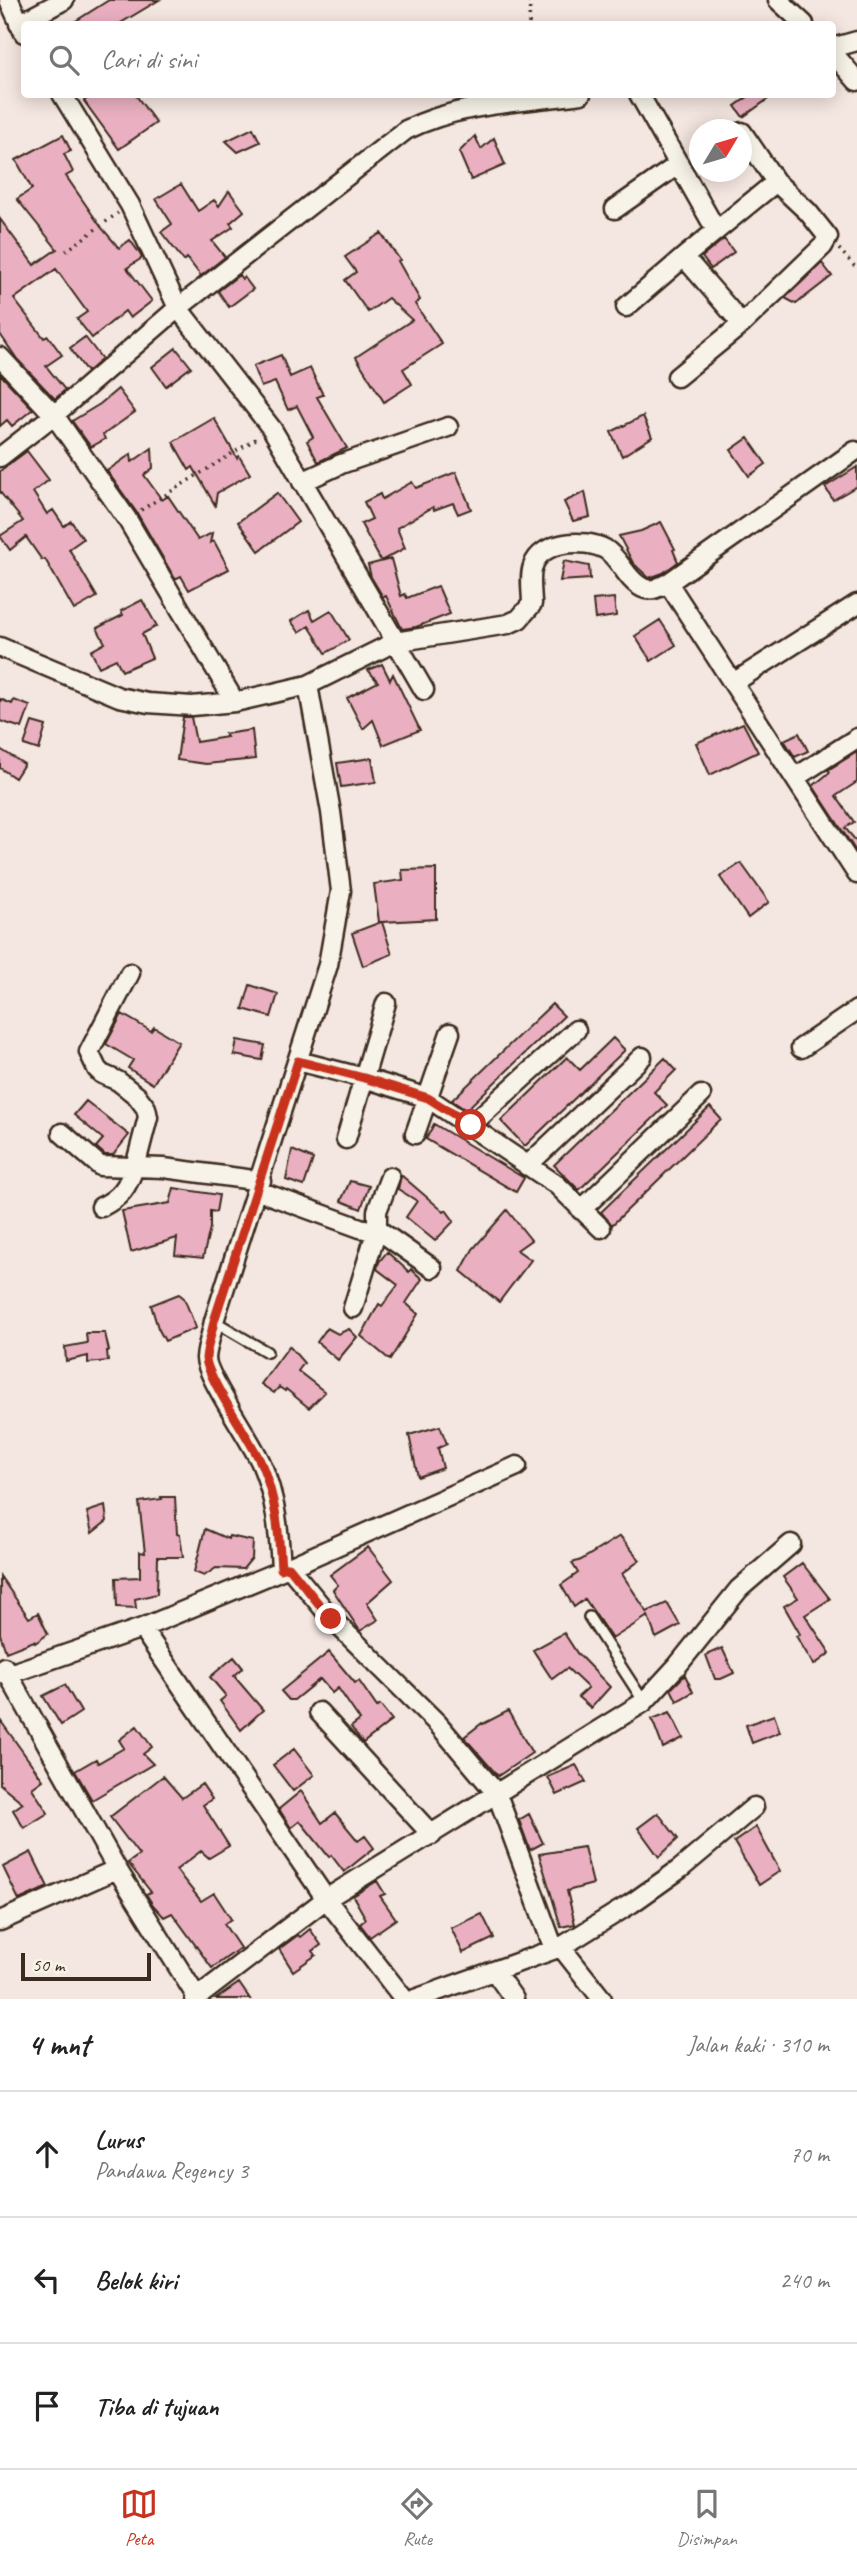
<!DOCTYPE html>
<html lang="id">
<head>
<meta charset="utf-8">
<style>
	:root { --surface:#fff; --page:#f6f6f6; --text:#222; --muted:#767676; --line:#e0e0e0; --accent:#c8321e }
	body { margin:0; font-family:Caveat,sans-serif; background:var(--page); color:var(--text) }
	.compass { position:absolute; left:689px; top:119px; width:63px; height:63px; border-radius:50%; background:var(--surface); box-shadow:0 4px 18px #0003; rotate:52deg }
	.scale { position:absolute; left:21px; bottom:18px; width:130px; box-sizing:border-box; padding-left:7px; border:4px solid #3b2a1e; border-top:0; font-size:19px; line-height:24px; white-space:nowrap; color:#3b2a1e; -webkit-text-stroke:5px #f7f3e8; paint-order:stroke }
	.stop { position:absolute; width:21px; height:21px; margin:-16px; border:5px solid #c8321e; border-radius:50%; background:#fff }
	.stop.end { background:#c8321e; border-color:#fff; box-shadow:0 2px 7px #0008 }
	.list { margin:0; padding:0; list-style:none }
	h2 { display:flex; justify-content:space-between; align-items:center; height:91px; margin:0; padding:0 28px; font-size:30px }
	h2 small { font-size:23px; font-weight:400; color:var(--muted) }
	.list li { display:grid; grid-template-columns:46px 1fr auto; gap:21px; align-items:center; box-sizing:border-box; height:126px; padding:0 28px; border-top:2px solid var(--line) }
	.list b { display:block; font-size:26px; white-space:nowrap }
	.list p { margin:0; font-size:23px; white-space:nowrap; color:var(--muted) }
	.list em { font-size:23px; font-style:normal; color:var(--muted) }
	.icon { flex:none; width:38px; height:38px; fill:none; stroke:currentColor; stroke-width:2; stroke-linecap:round; stroke-linejoin:round }
	.map { position:relative; flex:none; width:857px; height:1999px; overflow:hidden }
	.search { position:absolute; background:var(--surface); box-shadow:0 4px 18px #0003; left:21px; right:21px; top:21px; height:77px; display:flex; align-items:center; gap:18px; box-sizing:border-box; padding:0 24px; border-radius:7px; color:var(--muted); font-size:26px }
	.sheet { height:469px; background:var(--surface) }
	nav { display:flex; justify-content:space-around; align-items:center; box-sizing:border-box; height:98px; border-top:2px solid var(--line); background:var(--surface); font-size:19px; color:var(--muted) }
	nav a { display:grid; justify-items:center; gap:4px }
	nav .on { color:var(--accent) }
	.map>svg:first-child { display:block }
	.building { fill:#eab0c1; stroke:#3b2a1e; stroke-width:2 }
	.lines { fill:none; stroke-linecap:round; stroke-linejoin:round }
	.service-casing { stroke:#3b2a1e; stroke-width:14 }
	.minor-casing { stroke:#3b2a1e; stroke-width:23 }
	.path { stroke:#3b2a1e; stroke-width:3.5; stroke-dasharray:2 5; stroke-linecap:butt }
	.service { stroke:#f7f3e8; stroke-width:9 }
	.minor { stroke:#f7f3e8; stroke-width:18 }
	.route { stroke:#c8321e; stroke-width:9 }
</style>
</head>
<body>
<div class="map">
<svg width="857" height="1999" viewBox="0 0 857 1999">
	<rect width="100%" height="100%" fill="#f4e6e0"/>
	<filter id="ink" filterUnits="userSpaceOnUse"><feTurbulence type="fractalNoise" baseFrequency=".0143" numOctaves="2"/><feDisplacementMap in="SourceGraphic" scale="14" xChannelSelector="R" yChannelSelector="G"/><feConvolveMatrix kernelMatrix="1 2 1 2 8 2 1 2 1" color-interpolation-filters="sRGB"/></filter>
	<g filter="url(#ink)">
		<!-- building -->
		<path class="building" d="M109 0H159L119 24H71Z
			M93 94H135L156 123 119 149 84 101Z
			M752 94H775L743 117 735 106Z
			M253 128 260 142 238 152 226 141Z
			M63 135 71 151 64 154 73 172 66 176 101 227 119 248 130 240 140 254 142 258 127 268 152 301 130 318 125 311 92 338 77 319 87 312 56 269 14 299 44 338 48 336 62 355 46 366 65 390 55 399 17 359 0 334V219L34 265 57 249 17 199 32 189 16 160Z
			M475 136 481 149 494 138 505 165 471 180 459 152Z
			M181 184 198 211 214 200 219 206 229 191 244 211 230 223 233 227 212 241 225 257 201 276 187 258 184 261 161 232 172 224 156 199Z
			M381 233 400 260 398 261 420 300 415 304 442 344 403 369 412 384 384 402 356 357 412 320 388 298 368 312 345 280 356 272 345 257Z
			M724 239 734 252 711 269 702 257Z
			M822 263 832 276 796 304 785 298Z
			M239 275 242 279 244 277 253 289 229 307 218 291Z
			M85 337 102 359 87 372 70 348Z
			M176 348 191 367 166 386 152 367Z
			M281 355 290 377 310 368 323 395 317 397 347 448 318 462 307 441 313 437 297 406 288 410 275 382 261 387 253 366Z
			M0 374 33 409 12 426 7 420 0 426Z
			M118 389 135 412 103 435 105 439 91 447 72 421 100 404Z
			M643 416 652 437 622 456 611 432Z
			M214 418 237 458 239 456 250 474 217 493 215 505 193 467 189 470 173 442Z
			M748 438 766 464 749 476 731 450Z
			M152 448 153 468 144 475 162 500 168 496 198 540 212 533 210 543 214 541 229 569 189 590 181 576 175 579 137 513 107 471 131 454 132 462Z
			M27 451 49 480 33 492 47 514 53 510 64 526 71 521 83 539 69 549 97 597 74 610 45 559 42 560 26 537 10 550 0 536 23 521 0 492V471Z
			M857 467V486L833 500 825 487Z
			M456 472 471 509 458 514 453 503 434 510 433 507 397 528 405 548 381 561 361 524 372 519 364 502 380 494 382 499 412 482 416 488Z
			M585 492 590 517 573 521 564 502Z
			M277 493 298 522 259 551 238 522Z
			M661 522 675 549 673 550 678 562 663 573 649 578 633 563 619 536 641 531Z
			M391 559 401 596 405 594 407 598 438 586 450 614 416 627 402 629 386 596 383 597 371 577 368 565Z
			M564 561 589 566 590 579 560 581Z
			M614 598 616 616 595 619 593 600Z
			M142 600 157 626 142 634 152 658 122 671 116 659 99 667 91 651 105 643 97 628 123 615 121 611Z
			M309 610 314 620 331 610 349 640 326 653 309 626 299 632 291 621Z
			M660 620 676 645 651 661 635 636Z
			M382 664 390 680 393 674 420 730 383 745 373 720 363 729 347 698 378 682 368 670Z
			M0 699 12 704 14 700 30 706 22 728 0 721Z
			M183 717H191L196 742 227 737 225 734 252 730 255 759 206 764 177 760Z
			M32 722 46 726 39 750 24 745Z
			M743 723 758 752 710 775 696 743Z
			M799 733 808 751 795 757 784 740Z
			M0 749 24 764 15 778 0 768Z
			M857 752V782L836 796 854 822 845 828 857 842V853L813 786 830 772 828 770Z
			M372 758 376 782 341 787 337 763Z
			M741 863 769 902 748 918 720 877Z
			M436 869V919L382 922 392 954 363 966 352 933 381 922H379L374 884 403 880 402 870Z
			M250 985 278 994 271 1017 243 1009Z
			M552 1004 564 1016 466 1110 454 1102 452 1100Z
			M122 1014 151 1031 154 1027 179 1042 153 1084 128 1068 133 1060 106 1044Z
			M613 1038 625 1050 525 1146 501 1121 567 1057 580 1070Z
			M237 1040 265 1045 262 1060 234 1055Z
			M665 1058 676 1070 654 1092 667 1105 579 1190 554 1165Z
			M86 1101 129 1135 113 1155H105L96 1147 103 1139 74 1115Z
			M710 1107 721 1119 612 1225 601 1212Z
			M434 1124 524 1178 516 1192 426 1139Z
			M292 1150 313 1159 304 1186 286 1180Z
			M401 1175 444 1212 446 1210 454 1221 435 1241 406 1217 417 1201 398 1189Z
			M350 1181 369 1186 361 1209 341 1201Z
			M174 1188 219 1195 216 1212 210 1211V1228L203 1258 175 1255 177 1238 131 1252 122 1211 170 1203Z
			M507 1210 531 1240 517 1250 531 1260 499 1302 461 1271 473 1249Z
			M387 1252 409 1272 411 1269 422 1279 406 1303 418 1314 390 1360 361 1336 379 1304 382 1306 398 1285 377 1269 379 1262Z
			M179 1294 184 1298 196 1328 165 1341 158 1328 151 1305Z
			M327 1328 338 1334 349 1329 357 1337 338 1360 317 1342Z
			M86 1333H105L109 1351H107L108 1361 88 1363V1356L66 1361 65 1347 87 1343Z
			M289 1346 304 1363 298 1371 325 1392 309 1408 286 1389 285 1391 279 1387 274 1393 261 1384Z
			M440 1426 447 1444 438 1448 443 1468 418 1477 409 1435Z
			M161 1497H175L177 1534 180 1535 183 1557H158L157 1594 135 1599 136 1608 117 1607 116 1578 140 1577V1552L145 1553 139 1502 162 1499Z
			M105 1506 107 1521 92 1533 87 1512Z
			M205 1529 228 1539 229 1536 253 1541 252 1558 243 1569 216 1568 204 1576 194 1572Z
			M620 1536 640 1560 622 1574 647 1612 667 1603 680 1625 656 1638 648 1616 612 1639 585 1599 574 1607 561 1585 578 1573 572 1563 581 1560Z
			M368 1547 393 1580 367 1603 378 1620 360 1631 333 1590 338 1585 330 1575Z
			M802 1563 830 1599 805 1615 830 1653 814 1665 796 1636 800 1634 784 1606 798 1598 783 1577Z
			M0 1576 29 1618 38 1613 48 1634 35 1643 34 1641 6 1652 0 1634Z
			M564 1633 577 1653 610 1687 591 1708 578 1697 588 1688 567 1668 552 1679 533 1650Z
			M722 1648 734 1673 721 1679H715L706 1655Z
			M329 1652 355 1683 359 1681 377 1707 380 1705 392 1720 363 1743 351 1727 360 1720 338 1688 332 1693 320 1679 294 1700H289L281 1691Z
			M234 1657 243 1668 234 1676 263 1710 241 1730 220 1701 226 1696 210 1677Z
			M685 1675 693 1692 677 1701 671 1689Z
			M65 1685 81 1712 61 1725 43 1696Z
			M508 1711 532 1753 498 1776 464 1737 482 1723 483 1724Z
			M670 1712 683 1738 663 1748 652 1719Z
			M774 1715 780 1732 752 1743 746 1725Z
			M0 1720 43 1780 32 1788 48 1813 24 1828 13 1810 23 1803 0 1784Z
			M137 1726 152 1747 143 1754 153 1764 92 1800 75 1771 96 1759 98 1763 124 1748 119 1740Z
			M294 1749 314 1775 293 1791 273 1765Z
			M576 1765 586 1782 557 1795 548 1777Z
			M163 1776 182 1798 202 1784 212 1799 203 1805 229 1846 209 1858 201 1851 176 1870 201 1901 214 1893 231 1919 224 1924 240 1948 212 1968 172 1913 164 1917 153 1905 146 1894 151 1892 128 1863 139 1855 110 1817Z
			M301 1791 322 1823 335 1813 358 1841 365 1836 374 1848 344 1872 331 1855 329 1857 300 1821 291 1828 279 1809Z
			M658 1813 678 1839 659 1857 638 1828Z
			M529 1814 543 1843 530 1850 519 1820Z
			M756 1827 780 1871 759 1885 734 1842Z
			M584 1847 593 1884 567 1891 575 1924 561 1927 539 1854Z
			M31 1852 48 1887 19 1900 3 1867Z
			M377 1881 385 1894 380 1896 396 1919 370 1937 360 1924 366 1919 353 1896Z
			M482 1914 494 1938 463 1953 451 1928Z
			M310 1929 321 1945 313 1951 316 1955 293 1971 279 1949 298 1935 300 1937Z
			M239 1983 250 1999H216Z"/>
		<g class="lines">
			<!-- service casing -->
			<g class="service-casing">
				<path id="service" d="M214 1321 267 1352
					M589 1617 644 1702"/>
			</g>
			<!-- minor casing -->
			<g class="minor-casing">
				<path id="minor" d="M9 0 24 33
					M778 0 804 24
					M19 24 64 0
					M832 48 857 41
					M832 52 857 81
					M62 94 130 205 178 308 272 429 424 690
					M639 94 716 230
					M742 132 776 182
					M615 209 679 164
					M626 307 684 257
					M0 357 54 415 127 519 235 702
					M677 377 742 324 684 257 776 182 808 212 828 237 823 246 742 324
					M0 457 54 415 178 308 406 130C460 103 522 102 581 94
					M302 482 341 464 448 427
					M668 583 857 874
					M0 647 119 697 148 703 192 706 235 702 308 685 395 642 508 624 519 619 532 604C532 593 529 576 533 566 541 541 584 538 605 549 620 558 626 580 643 588 652 592 659 587 668 583L855 451
					M733 683 857 604
					M796 777 857 738
					M130 973 89 1052 97 1069 102 1074 118 1081 137 1096 146 1108 148 1117 135 1167 164 1168 261 1181
					M801 1048 857 1010
					M298 1061 364 1078 428 1098 557 1185 601 1228
					M471 1125 576 1030
					M62 1133 100 1166 135 1167
					M415 1134 450 1033
					M346 1139 386 1003
					M527 1166 642 1057
					M390 1177 377 1211V1229L432 1268
					M256 1190 360 1228 369 1230 377 1229 353 1308
					M101 1207C120 1198 128 1187 134 1167
					M581 1210 701 1095
					M289 1567 332 1619 438 1724 497 1794 554 1949
					M281 1569C279 1531 276 1498 261 1463 251 1440 206 1376 206 1358 207 1346 212 1333 214 1321L328 965 341 891 331 812 308 685
					M142 1628 326 1899 404 1999
					M4 1667 117 1869 198 1999
					M0 1673 9 1674 142 1628 289 1567 517 1466
					M319 1712 432 1835
					M0 1921 117 1869
					M561 1947 602 1999
					M495 1972 514 1999
					M195 1999 326 1899 644 1702 678 1665 739 1589 791 1544
					M415 1999 561 1947 632 1903 680 1869 754 1807"/>
			</g>
			<!-- path -->
			<path class="path" d="M529 24 530 0
				M839 249 857 269
				M66 251 118 213
				M141 510 259 437"/>
			<!-- service -->
			<use href="#service" class="service"/>
			<!-- minor -->
			<use href="#minor" class="minor"/>
		</g>
	</g>
	<g class="lines" filter="url(#ink)">
		<!-- route -->
		<path class="route" d="M331 1619 289 1567 281 1569C279 1532 276 1498 261 1463 251 1440 206 1376 206 1358 207 1346 212 1333 214 1321L298 1061 364 1078 428 1098 471 1125"/>
	</g>
</svg>
<svg class="compass" viewBox="-18 -18 36 36"><path d="M0-13l5 13h-10z" fill="#e53935"/><path d="M0 13l5-13h-10z" fill="#767676"/></svg>
<div class="scale">50 m</div>
<div class="stop" style="left:471px;top:1125px"></div>
<div class="stop end" style="left:331px;top:1619px"></div>
<div class="search"><svg class="icon" aria-label="search" viewBox="0 0 24 24"><circle cx="10" cy="10" r="6"/><path d="M15 15l6 6"/></svg>Cari di sini</div>
</div>
<section class="sheet">
<h2>4 mnt<small>Jalan kaki · 310 m</small></h2>
<ul class="list">
<li><svg class="icon" aria-label="ahead" viewBox="0 0 24 24"><path d="M12 20V5M6 11l6-6 6 6"/></svg><div><b>Lurus</b><p>Pandawa Regency 3</p></div><em>70 m</em></li>
<li><svg class="icon" aria-label="left" viewBox="0 0 24 24"><path d="M17 20v-9H6M10 6l-5 5 5 5"/></svg><div><b>Belok kiri</b></div><em>240 m</em></li>
<li><svg class="icon" aria-label="arrive" viewBox="0 0 24 24"><path d="M6 21V4h12l-3 4 3 4H6"/></svg><div><b>Tiba di tujuan</b></div></li>
</ul>
</section>
<nav>
<a class="on"><svg class="icon" aria-label="map" viewBox="0 0 24 24"><path d="M3 6l6-2 6 2 6-2v14l-6 2-6-2-6 2zM9 4v14M15 6v14"/></svg>Peta</a>
<a><svg class="icon" aria-label="directions" viewBox="0 0 24 24"><path d="M12 3l9 9-9 9-9-9zM9 14v-3h6M13 9l2 2-2 2"/></svg>Rute</a>
<a><svg class="icon" aria-label="saved" viewBox="0 0 24 24"><path d="M7 4h10v16l-5-4-5 4z"/></svg>Disimpan</a>
</nav>
</body>
</html>
